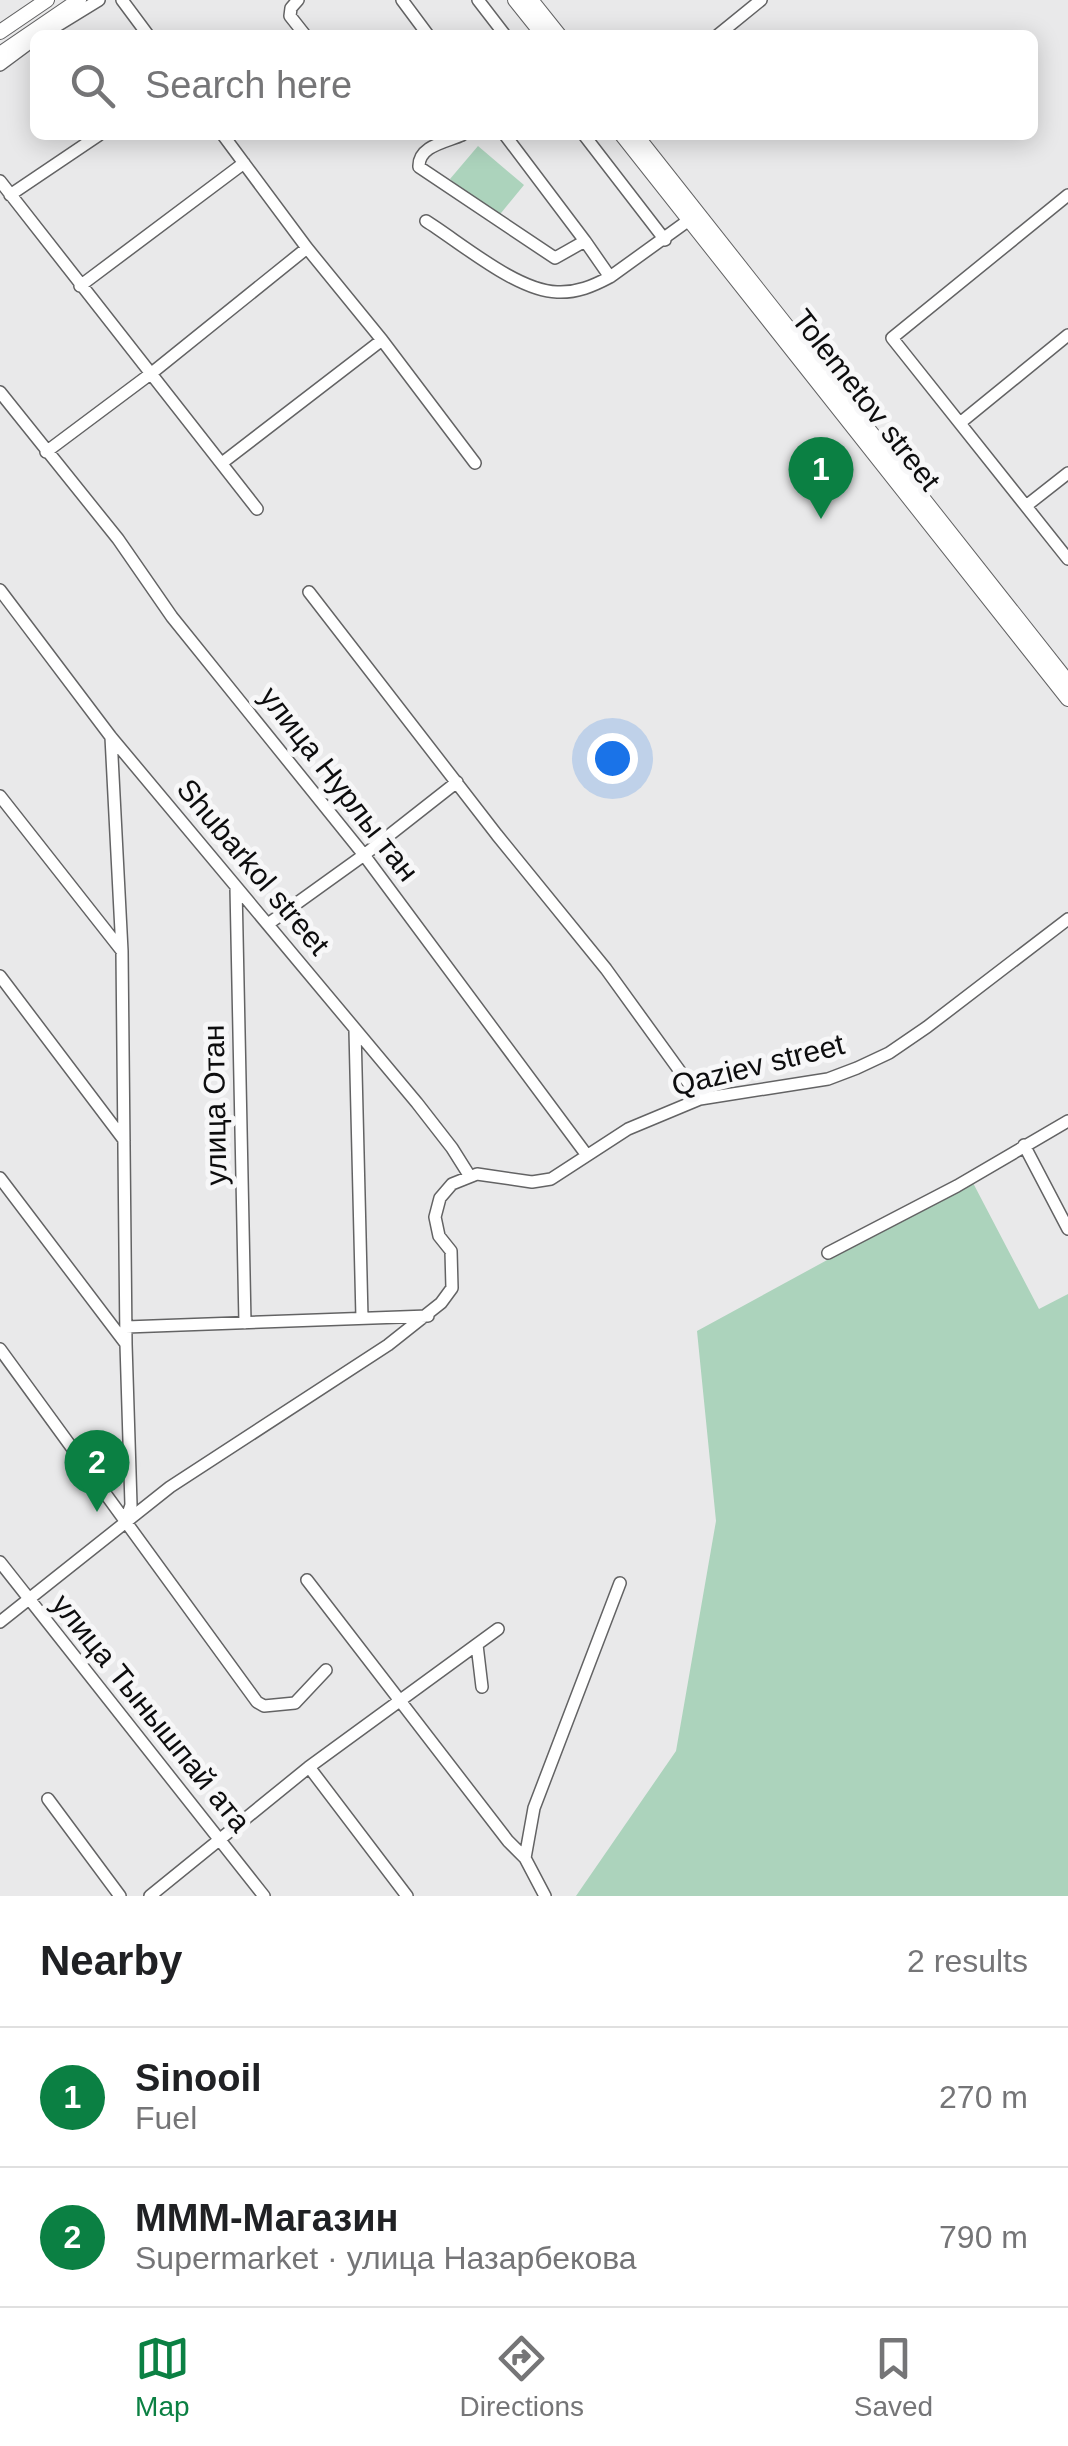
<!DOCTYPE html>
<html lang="en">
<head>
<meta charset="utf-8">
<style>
	:root { --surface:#fff; --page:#f2f2f2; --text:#202124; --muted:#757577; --line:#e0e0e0; --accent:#0b8043 }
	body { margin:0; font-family:Arial,sans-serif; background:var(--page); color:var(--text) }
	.you { position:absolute; left:612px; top:758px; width:35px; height:35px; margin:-25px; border:8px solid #fff; border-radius:50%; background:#1a73e8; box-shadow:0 0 0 15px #1a73e833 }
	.badge { display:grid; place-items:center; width:65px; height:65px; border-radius:50%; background:var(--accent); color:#fff; font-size:32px; font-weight:700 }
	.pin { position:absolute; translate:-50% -82px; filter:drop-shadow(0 2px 5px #0008) }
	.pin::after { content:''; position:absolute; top:52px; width:35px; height:30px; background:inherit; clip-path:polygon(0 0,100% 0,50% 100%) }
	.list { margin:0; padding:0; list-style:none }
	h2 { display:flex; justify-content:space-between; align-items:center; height:130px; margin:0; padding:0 40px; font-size:42px }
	h2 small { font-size:32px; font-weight:400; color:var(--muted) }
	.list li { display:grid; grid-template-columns:65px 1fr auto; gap:30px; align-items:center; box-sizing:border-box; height:140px; padding:0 40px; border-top:2px solid var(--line) }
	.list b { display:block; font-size:38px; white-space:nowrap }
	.list p { margin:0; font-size:32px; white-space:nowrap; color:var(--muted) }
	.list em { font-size:32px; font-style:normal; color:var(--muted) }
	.icon { flex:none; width:55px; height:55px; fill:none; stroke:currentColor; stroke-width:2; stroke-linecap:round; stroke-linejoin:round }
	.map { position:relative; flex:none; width:1068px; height:1896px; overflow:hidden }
	.search { position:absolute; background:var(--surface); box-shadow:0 5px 25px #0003; left:30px; right:30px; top:30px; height:110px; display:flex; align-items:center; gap:25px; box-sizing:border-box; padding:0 35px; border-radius:15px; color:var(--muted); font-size:38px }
	.sheet { height:410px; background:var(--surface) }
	nav { display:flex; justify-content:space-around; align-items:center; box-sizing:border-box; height:140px; border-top:2px solid var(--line); background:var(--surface); font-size:28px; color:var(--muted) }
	nav a { display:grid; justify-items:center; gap:5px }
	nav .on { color:var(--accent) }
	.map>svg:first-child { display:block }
	.green { fill:#acd3bc }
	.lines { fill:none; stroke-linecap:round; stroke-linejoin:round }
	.minor-casing { stroke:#636364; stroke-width:14 }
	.major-casing { stroke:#636364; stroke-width:16 }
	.minor { stroke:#fff; stroke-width:11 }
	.major { stroke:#fff; stroke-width:14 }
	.labels { text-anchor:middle; stroke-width:10; stroke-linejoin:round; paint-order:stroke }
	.street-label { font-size:30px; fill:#0d0d0e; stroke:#f7f7f8 }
</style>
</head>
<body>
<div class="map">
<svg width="1068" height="1896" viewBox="0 0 1068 1896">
	<rect width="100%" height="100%" fill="#e9e9ea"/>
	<!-- green -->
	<path class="green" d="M478 146 524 185 497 218 450 179Z
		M972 1181 1039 1309 1068 1294V1896H576L676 1751 716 1521 697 1331Z"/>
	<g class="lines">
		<!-- minor casing -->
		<g class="minor-casing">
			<path id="minor" d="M122 0 148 35
				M298 0 291 8 290 16 305 35
				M402 0 428 35
				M478 0 505 35
				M42 35 99 0
				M718 35 761 0
				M0 65 35 39
				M223 135 307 248
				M462 135C446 142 418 146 419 167L555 258 585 241 610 277 689 220
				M505 135 585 241
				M584 135 665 240
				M0 181 257 509
				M10 195 99 135
				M1068 195 892 338 1068 559
				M426 221C461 243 517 291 557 292 577 293 593 286 610 277
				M80 286 244 163
				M0 392 118 539 172 617 364 855 586 1154
				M960 423 1068 335
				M46 452 153 372 307 248 382 340
				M222 463 382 340 475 463
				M1026 506 1068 473
				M0 590 111 737 417 1103 452 1148 469 1175
				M309 592 497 835 606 969 700 1099
				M111 737 122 951 126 1344 131 1505 127 1517
				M0 796 122 951
				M236 887 245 1323
				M268 924 364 855 457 782
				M0 976 124 1140
				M355 1030 362 1318
				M1024 1145 1068 1229
				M0 1178 126 1344
				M828 1253 957 1186 1068 1121
				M126 1327 428 1316
				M0 1349 257 1702 264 1706 295 1703 326 1670
				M0 1562 264 1896
				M307 1580 508 1841 525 1858 545 1896
				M0 1622 170 1487 388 1345 441 1303 452 1288 451 1251 439 1236 435 1217 440 1198 452 1184 477 1174 532 1182 551 1179 628 1129 700 1099 828 1079 857 1068 889 1053 927 1027 1068 919
				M477 1645 482 1687
				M309 1767 407 1896
				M48 1799 120 1896
				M525 1858 534 1808 620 1583
				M150 1896 309 1767 498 1629"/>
		</g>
		<!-- major casing -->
		<g class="major-casing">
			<path id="major" d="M515 0 543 35
				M531 0 559 35
				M0 32 47 0
				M0 54 79 0
				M622 135 1068 699
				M636 135 1068 682"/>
		</g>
		<!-- minor -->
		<use href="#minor" class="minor"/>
		<!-- major -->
		<use href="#major" class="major"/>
	</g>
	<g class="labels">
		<!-- street labels -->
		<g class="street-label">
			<text transform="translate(866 400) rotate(52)" y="10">Tolemetov street</text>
			<text transform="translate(339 784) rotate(52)" y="10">улица Нурлы тан</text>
			<text transform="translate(253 867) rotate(50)" y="10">Shubarkol street</text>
			<text transform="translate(758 1065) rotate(-14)" y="10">Qaziev street</text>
			<text transform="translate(215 1105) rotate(-91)" y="10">улица Отан</text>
			<text transform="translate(151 1713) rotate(51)" y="10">улица Тынышпай ата</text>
		</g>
	</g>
</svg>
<div class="you"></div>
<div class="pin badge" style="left:821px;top:519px">1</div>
<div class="pin badge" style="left:97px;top:1512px">2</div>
<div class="search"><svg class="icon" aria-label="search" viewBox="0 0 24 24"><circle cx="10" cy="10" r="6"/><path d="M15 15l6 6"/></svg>Search here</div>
</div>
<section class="sheet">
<h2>Nearby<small>2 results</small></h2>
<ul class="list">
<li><span class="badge">1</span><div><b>Sinooil</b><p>Fuel</p></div><em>270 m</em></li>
<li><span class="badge">2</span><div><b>МММ-Магазин</b><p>Supermarket · улица Назарбекова</p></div><em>790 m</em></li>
</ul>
</section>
<nav>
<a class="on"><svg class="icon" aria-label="map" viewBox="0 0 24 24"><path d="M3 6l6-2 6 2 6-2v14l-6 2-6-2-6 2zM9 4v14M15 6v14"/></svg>Map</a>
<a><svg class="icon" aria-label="directions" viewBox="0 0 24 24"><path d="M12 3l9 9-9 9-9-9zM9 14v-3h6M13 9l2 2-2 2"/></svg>Directions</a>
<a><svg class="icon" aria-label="saved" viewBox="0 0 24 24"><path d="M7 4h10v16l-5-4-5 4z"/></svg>Saved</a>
</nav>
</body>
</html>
